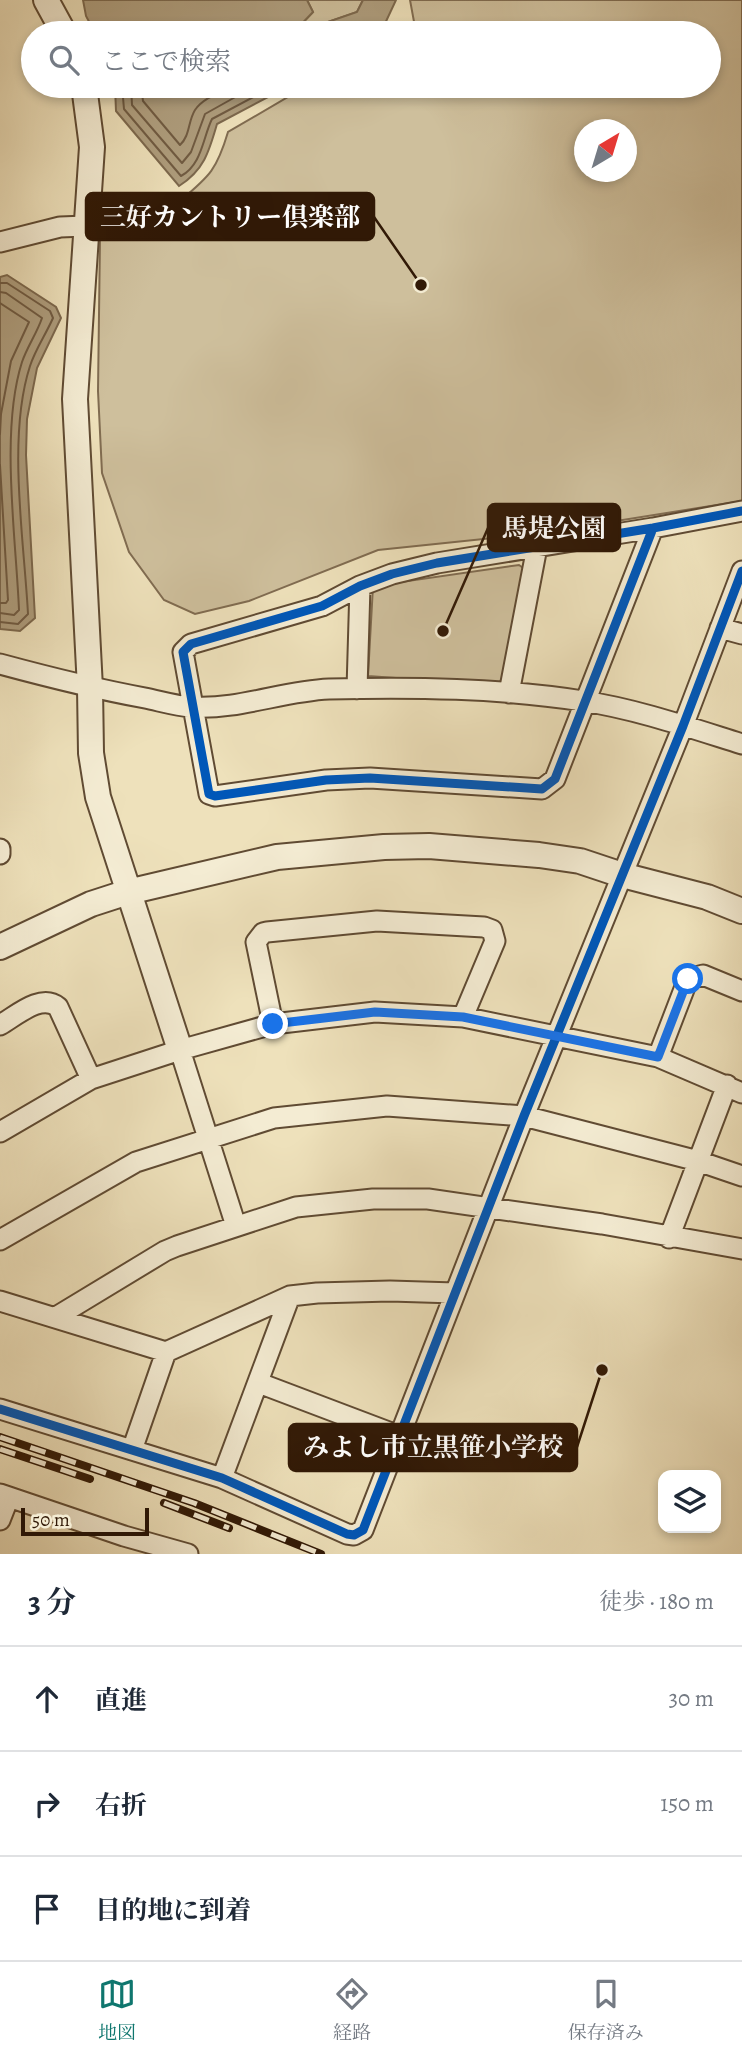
<!DOCTYPE html>
<html lang="ja">
<head>
<meta charset="utf-8">
<style>
	:root { --surface:#fff; --page:#f6f6f7; --text:#1f2937; --muted:#747a83; --line:#e0e1e3; --accent:#0f766e }
	body { margin:0; font-family:Alegreya,"Noto Serif JP",serif; background:var(--page); color:var(--text) }
	.controls { position:absolute; right:21px; bottom:21px; display:grid; overflow:hidden; border-radius:14px; box-shadow:0 4px 10px #0003 }
	.controls button { width:63px; height:63px; display:grid; place-items:center; padding:0; border:0; border-bottom:2px solid var(--line); background:var(--surface); color:var(--text); font:35px sans-serif }
	.compass { position:absolute; left:574px; top:119px; width:63px; height:63px; border-radius:50%; background:var(--surface); box-shadow:0 4px 10px #0003; rotate:38deg }
	.scale { position:absolute; left:21px; bottom:18px; width:128px; box-sizing:border-box; padding-left:7px; border:4px solid #311906; border-top:0; font-size:19px; line-height:24px; white-space:nowrap; color:#311906; -webkit-text-stroke:5px #f4ecd3; paint-order:stroke }
	.stop { position:absolute; width:21px; height:21px; margin:-16px; border:5px solid #1a73e8; border-radius:50%; background:#fff }
	.stop.end { background:#1a73e8; border-color:#fff; box-shadow:0 2px 7px #0008 }
	.list { margin:0; padding:0; list-style:none }
	h2 { display:flex; justify-content:space-between; align-items:center; height:91px; margin:0; padding:0 28px; font-size:30px }
	h2 small { font-size:23px; font-weight:400; color:var(--muted) }
	.list li { display:grid; grid-template-columns:46px 1fr auto; gap:21px; align-items:center; box-sizing:border-box; height:105px; padding:0 28px; border-top:2px solid var(--line) }
	.list b { display:block; font-size:26px; white-space:nowrap }
	.list em { font-size:23px; font-style:normal; color:var(--muted) }
	.icon { flex:none; width:38px; height:38px; fill:none; stroke:currentColor; stroke-width:2; stroke-linecap:round; stroke-linejoin:round }
	.map { position:relative; flex:none; width:742px; height:1554px; overflow:hidden }
	.search { position:absolute; background:var(--surface); box-shadow:0 4px 10px #0003; left:21px; right:21px; top:21px; height:77px; display:flex; align-items:center; gap:18px; box-sizing:border-box; padding:0 24px; border-radius:38px; color:var(--muted); font-size:26px }
	.sheet { height:406px; background:var(--surface) }
	nav { display:flex; justify-content:space-around; align-items:center; box-sizing:border-box; height:98px; border-top:2px solid var(--line); background:var(--surface); font-size:19px; color:var(--muted) }
	nav a { display:grid; justify-items:center; gap:4px }
	nav .on { color:var(--accent) }
	.map>svg:first-child { display:block }
	.green { fill:#cebf9c; stroke:#806c51; stroke-width:2; fill-rule:evenodd }
	.water { fill:#ae9d7d; stroke:#7c684d; stroke-width:2 }
	.lines { fill:none; stroke-linecap:round; stroke-linejoin:round }
	.shore { stroke:#705b42; stroke-width:2 }
	.minor-casing { stroke:#604b33; stroke-width:23 }
	.tertiary-casing { stroke:#604b33; stroke-width:28 }
	.minor { stroke:#f4ecd3; stroke-width:19 }
	.tertiary { stroke:#f4ecd3; stroke-width:24 }
	.rail-casing { stroke:#311906; stroke-width:8 }
	.rail { stroke:#f4ecd3; stroke-width:5; stroke-dasharray:16; stroke-linecap:butt }
	.cycleway-casing { stroke:#f4ecd3; stroke-width:13 }
	.cycleway { stroke:#0057b8; stroke-width:9 }
	.route { stroke:#1a73e8; stroke-width:9 }
	.leader { fill:none; stroke:#311906; stroke-width:2.5 }
	.callout-dot { fill:#311906; stroke:#f4ecd3; stroke-width:2.5 }
	.callout { fill:#311906; stroke:#311906; stroke-width:2.5 }
	.callout-label { font-size:26px; text-anchor:middle; font-weight:bold; fill:#fff }
</style>
</head>
<body>
<div class="map">
<svg width="742" height="1554" viewBox="0 0 742 1554">
	<rect width="100%" height="100%" fill="#eee1bb"/>
	<filter id="stains"><feTurbulence type="fractalNoise" baseFrequency=".00286" numOctaves="4"/><feColorMatrix values="0 0 0 0 .2 0 0 0 0 .09 0 0 0 0 .02 0 0 0 .5 -.17"/></filter>
	<radialGradient id="worn" r=".72"><stop offset=".6" stop-color="#630" stop-opacity="0"/><stop offset="1" stop-color="#630" stop-opacity=".3"/></radialGradient>
	<!-- green -->
	<path class="green" d="M307 0H363L357 12 313 27 308 33H293L313 12Z
		M410 0H742V501L541 533 378 550 249 601 195 614 164 600 129 552 102 473 98 391 100 238 107 230 168 236 195 218 181 200C210 176 217 169 228 132L288 97 319 86H709V33H406L415 27ZM584 130H626V172H584Z
		M519 565 526 570 507 686 368 676 373 586Z"/>
	<!-- water -->
	<path class="water" d="M83 0H307L313 12 293 33H95L86 16Z
		M363 0H396L382 30 377 33H308L313 27 357 12Z
		M115 86H289L217 124C209 152 204 170 179 186L116 111Z
		M7 275 56 307 61 318 37 368 27 419 26 455 35 618 20 631 0 629V277Z"/>
	<g class="lines">
		<!-- shore -->
		<path class="shore" d="M122 86 124 109 181 176C202 165 203 137 212 119L274 86
			M131 86 132 105 182 163 191 152 205 114 255 86
			M141 86 143 101 180 145C190 136 188 121 195 110 203 98 221 92 233 86
			M0 283H7L50 311 53 318C46 334 35 350 30 366 7 437 24 539 28 614L18 624 0 622
			M0 292 6 293 42 318C37 333 27 347 22 362 0 431 16 537 19 610L14 615 0 613
			M0 303 29 322 11 361 1 414 0 434
			M0 465 8 600 6 603H0"/>
		<!-- minor casing -->
		<g class="minor-casing">
			<path id="minor" d="M0 242 60 227 86 226
				M653 528 555 779 542 789 370 778 326 780 215 796 209 794 183 652 191 644 322 606 360 586 392 574 437 563 653 528 742 511
				M720 628 742 634
				M0 664C48 677 96 689 145 698 160 701 176 706 192 707 238 710 283 691 329 689 414 687 499 688 583 701 636 709 691 728 742 744
				M357 689 360 586
				M509 693 537 547
				M0 849V854
				M273 1024 256 942 263 933 267 932 377 921 484 927 492 930 495 941 463 1017
				M0 1025C16 1016 41 993 58 1007L91 1079
				M180 1050 236 1226
				M658 1057 688 979 703 975 742 991
				M0 1132 91 1079 180 1050 273 1024 375 1012 463 1017 658 1057 742 1093
				M669 1238 727 1085
				M0 1240 136 1162 274 1118 387 1106 524 1116 698 1161 742 1176
				M0 1301 166 1352
				M56 1317 165 1251 177 1246 296 1207 373 1199H428L602 1224 742 1249
				M259 1383 399 1436
				M0 1409 222 1478 347 1534 354 1535 363 1530 524 1116 683 726 742 571
				M132 1450 166 1352 290 1296 317 1293 390 1291 455 1293
				M222 1478 290 1296
				M0 1494 124 1536 188 1554
				M0 1520 9 1497"/>
		</g>
		<!-- tertiary casing -->
		<g class="tertiary-casing">
			<path id="tertiary" d="M46 0 64 33
				M84 86 92 147 75 399 90 688 91 753 98 797 180 1050
				M0 947 91 904 128 892 277 857 384 847 429 846 539 855 580 861 622 875 707 897 742 911"/>
		</g>
		<!-- minor -->
		<use href="#minor" class="minor"/>
		<!-- tertiary -->
		<use href="#tertiary" class="tertiary"/>
		<!-- rail casing -->
		<g class="rail-casing">
			<path id="rail" d="M0 1437 194 1503 321 1554
				M0 1449 90 1479
				M164 1503 229 1528"/>
		</g>
		<!-- rail -->
		<use href="#rail" class="rail"/>
		<!-- cycleway casing -->
		<g class="cycleway-casing">
			<path id="cycleway" d="M653 528 555 779 542 789 370 778 326 780 215 796 209 794 183 652 191 644 322 606 360 586 392 574 437 563 653 528 742 511
				M0 1409 222 1478 347 1534 354 1535 363 1530 524 1116 683 726 742 571"/>
		</g>
		<!-- cycleway -->
		<use href="#cycleway" class="cycleway"/>
	</g>
	<g class="lines">
		<!-- route -->
		<path class="route" d="M273 1024 375 1012 463 1017 658 1057 688 979"/>
	</g>
	<!-- callouts -->
	<path class="leader" d="M421 285L374 217M443 631L488 528M602 1370L577 1447"/>
	<g class="callout-dot">
		<circle cx="421" cy="285" r="7"/>
		<circle cx="443" cy="631" r="7"/>
		<circle cx="602" cy="1370" r="7"/>
	</g>
	<g class="callout">
		<rect x="86" y="193" width="288" height="47" rx="7"/>
		<rect x="488" y="504" width="132" height="47" rx="7"/>
		<rect x="289" y="1424" width="288" height="47" rx="7"/>
	</g>
	<g class="callout-label">
		<text x="230" y="226">三好カントリー倶楽部</text>
		<text x="554" y="537">馬堤公園</text>
		<text x="433" y="1456">みよし市立黒笹小学校</text>
	</g>
	<rect width="100%" height="100%" filter="url(#stains)"/>
	<rect width="100%" height="100%" fill="url(#worn)"/>
</svg>
<div class="controls">
<button><svg class="icon" aria-label="layers" viewBox="0 0 24 24"><path d="M12 4l9 5-9 5-9-5zM3 14l9 5 9-5"/></svg></button>
</div>
<svg class="compass" viewBox="-18 -18 36 36"><path d="M0-13l5 13h-10z" fill="#e53935"/><path d="M0 13l5-13h-10z" fill="#747a83"/></svg>
<div class="scale">50 m</div>
<div class="stop" style="left:688px;top:979px"></div>
<div class="stop end" style="left:273px;top:1024px"></div>
<div class="search"><svg class="icon" aria-label="search" viewBox="0 0 24 24"><circle cx="10" cy="10" r="6"/><path d="M15 15l6 6"/></svg>ここで検索</div>
</div>
<section class="sheet">
<h2>3 分<small>徒歩 · 180 m</small></h2>
<ul class="list">
<li><svg class="icon" aria-label="ahead" viewBox="0 0 24 24"><path d="M12 20V5M6 11l6-6 6 6"/></svg><div><b>直進</b></div><em>30 m</em></li>
<li><svg class="icon" aria-label="right" viewBox="0 0 24 24"><path d="M7 20v-9h11M14 6l5 5-5 5"/></svg><div><b>右折</b></div><em>150 m</em></li>
<li><svg class="icon" aria-label="arrive" viewBox="0 0 24 24"><path d="M6 21V4h12l-3 4 3 4H6"/></svg><div><b>目的地に到着</b></div></li>
</ul>
</section>
<nav>
<a class="on"><svg class="icon" aria-label="map" viewBox="0 0 24 24"><path d="M3 6l6-2 6 2 6-2v14l-6 2-6-2-6 2zM9 4v14M15 6v14"/></svg>地図</a>
<a><svg class="icon" aria-label="directions" viewBox="0 0 24 24"><path d="M12 3l9 9-9 9-9-9zM9 14v-3h6M13 9l2 2-2 2"/></svg>経路</a>
<a><svg class="icon" aria-label="saved" viewBox="0 0 24 24"><path d="M7 4h10v16l-5-4-5 4z"/></svg>保存済み</a>
</nav>
</body>
</html>
